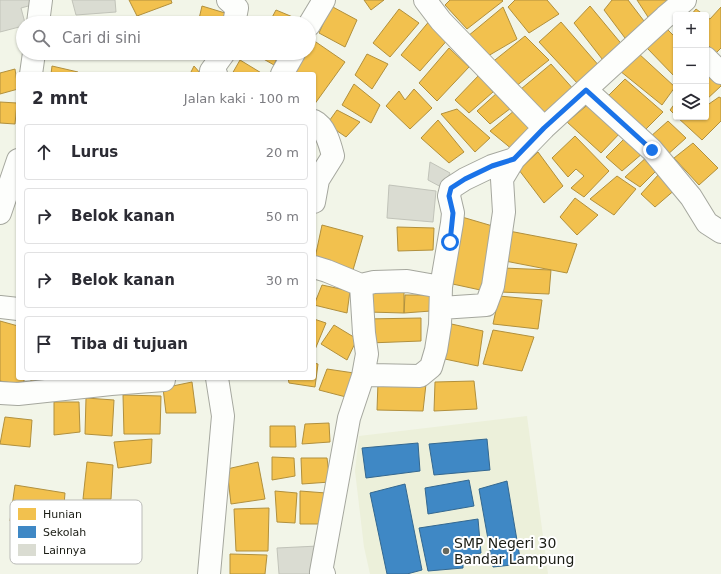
<!DOCTYPE html>
<html lang="id">
<head>
<meta charset="utf-8">
<style>
	:root { --surface:#fff; --page:#f7f7f7; --text:#2b2b33; --muted:#7c7c81; --line:#e1e1e2 }
	body { margin:0; font-family:"DejaVu Sans",sans-serif; background:var(--page); color:var(--text) }
	.controls { position:absolute; right:12px; top:12px; display:grid; overflow:hidden; border-radius:4px; box-shadow:0 1px 3px #0004 }
	.controls button { width:36px; height:36px; display:grid; place-items:center; padding:0; border:0; border-bottom:1px solid var(--line); background:var(--surface); color:var(--text); font:20px sans-serif }
	.stop { position:absolute; width:12px; height:12px; margin:-9px; border:3px solid #1a73e8; border-radius:50%; background:#fff }
	.stop.end { background:#1a73e8; border-color:#fff; box-shadow:0 1px 4px #0008 }
	.list { margin:0; padding:0; list-style:none }
	h2 { display:flex; justify-content:space-between; align-items:center; height:52px; margin:0; padding:0 16px; font-size:17px }
	h2 small { font-size:13px; font-weight:400; color:var(--muted) }
	.list li { display:grid; grid-template-columns:26px 1fr auto; gap:12px; align-items:center; box-sizing:border-box; height:56px; margin:0 8px 8px; padding:0 8px; border:1px solid var(--line); border-radius:4px }
	.list b { display:block; font-size:15px; white-space:nowrap }
	.list em { font-size:13px; font-style:normal; color:var(--muted) }
	.icon { flex:none; width:22px; height:22px; fill:none; stroke:currentColor; stroke-width:2; stroke-linecap:round; stroke-linejoin:round }
	.map { position:relative; flex:none; width:721px; height:574px; overflow:hidden }
	.search { position:absolute; background:var(--surface); box-shadow:0 1px 3px #0004; left:16px; top:16px; width:300px; height:44px; display:flex; align-items:center; gap:10px; box-sizing:border-box; padding:0 14px; border-radius:22px; color:var(--muted); font-size:15px }
	.panel { position:absolute; background:var(--surface); box-shadow:0 1px 3px #0004; left:16px; top:72px; width:300px; height:308px; border-radius:4px }
	.map>svg:first-child { display:block }
	.built { fill:#ecf0da }
	.homes { fill:#f2c14e; stroke:#b1903d }
	.schools { fill:#3f88c5; stroke:#346890 }
	.building { fill:#dadcd2; stroke:#c1c3b9 }
	.lines { fill:none; stroke-linecap:round; stroke-linejoin:round }
	.minor-casing { stroke:#a5a79e; stroke-width:24 }
	.minor { stroke:#fdfefc; stroke-width:22 }
	.route { stroke:#1a73e8; stroke-width:5 }
	.poi-dot { fill:#66685e; stroke:#fff; stroke-width:1.5 }
	.labels { text-anchor:middle; stroke-width:4; stroke-linejoin:round; paint-order:stroke }
	.poi-label { font-size:14px; fill:#1a1c14; stroke:#fff; text-anchor:start }
	.key { fill:#fff; stroke:#babbb8; stroke-width:1 }
	.key-label { font-size:11px; fill:#1a1c14 }
</style>
</head>
<body>
<div class="map">
<svg width="721" height="574" viewBox="0 0 721 574">
	<rect width="100%" height="100%" fill="#f2f5e8"/>
	<!-- built -->
	<path class="built" d="M527 416 548 574H370L364 547 355 471 359 436Z"/>
	<!-- homes -->
	<path class="homes" d="M129 0H171L172 3 137 16Z
		M364 0H384L371 10Z
		M450 0H502L503 1 467 29 445 5Z
		M515 0H547L559 14 529 33 508 7Z
		M612 0H628L647 25 625 38 604 10Z
		M637 0H671L648 17Z
		M202 6 225 13 222 23H198Z
		M331 6 357 20 345 47 319 33Z
		M590 6 624 47 606 64 574 23Z
		M503 7 517 39 488 56 468 36Z
		M721 7V48L716 53 706 43V17L710 19Z
		M399 9 419 23 390 57 373 43Z
		M696 9 704 15H691Z
		M276 10 300 20 298 23H269Z
		M431 19 450 37 420 71 401 55Z
		M561 22 600 67 578 84 539 42Z
		M666 28 676 38V78L647 48Z
		M525 36 549 60 515 87 490 64Z
		M313 40 345 62 314 105V74H292L305 53H309V46Z
		M449 48 469 67 437 101 419 83Z
		M253 53H279L274 65Z
		M638 53 675 87 662 105 620 71Z
		M367 54 388 64 372 89 355 75Z
		M240 60 263 74H232Z
		M551 64 575 91 544 117 521 89Z
		M52 66 78 72V74H51Z
		M194 66 201 74H190Z
		M706 68 721 84V86L706 100Z
		M15 69 18 89 0 94V73Z
		M480 74 493 92 469 113 455 100Z
		M625 79 663 112 644 131 608 96Z
		M354 84 380 105 371 123 342 105Z
		M414 89 432 108 410 129 386 106 399 91 405 100Z
		M498 92 511 108 490 124 477 111Z
		M719 97 721 98V121L702 140 677 117H706V106Z
		M0 102 17 103 15 124 0 123Z
		M591 102 622 131 601 153 567 122Z
		M676 102V116L670 110Z
		M457 109 490 138 475 152 441 114Z
		M337 110 360 122 346 137 327 124Z
		M515 110 535 131 513 150 490 131Z
		M438 120 464 152 449 163 421 138Z
		M668 121 686 138 666 156 650 137Z
		M575 136 609 171 584 197 571 188 584 176 576 169 568 177 552 158Z
		M626 137 643 153 622 171 606 157Z
		M693 143 718 168 699 185 674 158Z
		M538 152 563 186 544 203 519 170Z
		M649 155 659 168 640 187 625 177Z
		M659 174 677 188 655 207 641 194Z
		M617 176 636 189 614 215 590 199Z
		M575 198 598 215 577 235 560 217Z
		M462 217 496 227 485 291 448 283Z
		M322 225 363 236 353 270 315 258Z
		M397 227 434 228 433 250 398 251Z
		M509 231 577 244 567 273 505 261Z
		M503 268 551 270 549 294 500 292Z
		M322 285 350 291 347 313 314 305Z
		M404 291V313L368 312 367 292Z
		M405 295H433L431 311 404 313Z
		M499 296 542 300 538 329 493 324Z
		M421 318V341L369 343 366 319Z
		M314 319 326 323 314 352Z
		M0 321 18 326V378H24V385L0 381Z
		M447 323 483 331 478 366 440 358Z
		M334 325 357 339 347 360 321 344Z
		M493 330 534 337 522 371 483 364Z
		M314 363 318 364 315 387 289 383 288 378H314Z
		M327 369 354 373 346 397 319 390Z
		M31 378H55L54 385 31 386Z
		M474 381 477 409 434 411 435 382Z
		M192 382 196 413H166L163 388Z
		M378 382 426 384 423 411 377 410Z
		M123 395 161 396 160 434H124Z
		M86 398 114 400 112 436 85 434Z
		M54 402H79L80 432 54 435Z
		M5 417 32 420 30 447 0 444Z
		M329 423 330 442 302 444 305 424Z
		M270 426H295L296 447H270Z
		M152 439 151 463 118 468 114 442Z
		M272 457 294 458 295 476 272 480Z
		M301 458H327L330 482 302 484Z
		M87 462 113 465 111 499H83Z
		M258 462 265 499 231 504 227 469Z
		M15 485 65 493 62 530 10 521Z
		M275 491 297 493 295 523 277 522Z
		M300 491 326 493 321 524H300Z
		M269 508 268 551H236L234 509Z
		M230 554 267 555 265 574H230Z"/>
	<!-- schools -->
	<path class="schools" d="M487 439 490 470 434 475 429 444Z
		M418 443 420 471 366 478 362 448Z
		M469 480 474 506 428 514 425 488Z
		M507 481 521 564 493 567 479 489Z
		M405 484 422 570 407 574H387L370 493Z
		M478 519 481 553 463 558V568L428 571 419 528Z"/>
	<!-- building -->
	<path class="building" d="M0 0H31L32 5 21 8 25 23H23V26L0 32Z
		M72 0H115L116 12 76 15Z
		M430 162 450 173 443 188 428 180Z
		M389 185 436 191 433 222 387 218Z
		M318 546 317 574H279L277 548Z"/>
	<g class="lines">
		<!-- minor casing -->
		<g class="minor-casing">
			<path id="minor" d="M228 0 237 8 234 23
				M425 0 441 21 544 128
				M38 23 41 0
				M309 25 324 0
				M706 58 721 73
				M31 74 34 53
				M216 74 211 71 224 53
				M282 74 294 53
				M586 90 652 150 691 197 707 223 721 232
				M314 121C325 126 330 144 333 156L318 180 314 202
				M0 213 18 160
				M314 267 327 271 361 285
				M0 307 18 309
				M441 308 486 305 493 286 504 212 502 179 514 159
				M363 376 367 354 364 333 361 285 374 282 407 281 441 287
				M0 393 18 394 111 384 164 380
				M209 574 223 416 217 378
				M324 574 321 572 349 418 363 376 371 375 420 376 431 367 436 350 440 325 441 287 452 223 453 213 449 196 451 188 465 179 492 166 514 159 544 128 665 17 685 0"/>
		</g>
		<!-- minor -->
		<use href="#minor" class="minor"/>
	</g>
	<g class="lines">
		<!-- route -->
		<path class="route" d="M450 242 453 213 449 196 451 188 465 179 492 166 514 159 544 128 586 90 652 150"/>
	</g>
	<!-- markers -->
	<circle class="poi-dot" cx="446" cy="551" r="4"/>
	<g class="labels">
		<!-- poi labels -->
		<g class="poi-label">
			<text x="454" y="548">SMP Negeri 30<tspan x="454" dy="16">Bandar Lampung</tspan></text>
		</g>
	</g>
	<!-- legend -->
	<rect x="10" y="500" width="132" height="64" rx="6" class="key"/>
	<rect x="18" y="508" width="18" height="12" fill="#f2c14e"/>
	<rect x="18" y="526" width="18" height="12" fill="#3f88c5"/>
	<rect x="18" y="544" width="18" height="12" fill="#dadcd2"/>
	<g class="key-label">
		<text x="43" y="518">Hunian</text>
		<text x="43" y="536">Sekolah</text>
		<text x="43" y="554">Lainnya</text>
	</g>
</svg>
<div class="controls">
<button>+</button>
<button>−</button>
<button><svg class="icon" aria-label="layers" viewBox="0 0 24 24"><path d="M12 4l9 5-9 5-9-5zM3 14l9 5 9-5"/></svg></button>
</div>
<div class="stop" style="left:450px;top:242px"></div>
<div class="stop end" style="left:652px;top:150px"></div>
<div class="search"><svg class="icon" aria-label="search" viewBox="0 0 24 24"><circle cx="10" cy="10" r="6"/><path d="M15 15l6 6"/></svg>Cari di sini</div>
<section class="panel">
<h2>2 mnt<small>Jalan kaki · 100 m</small></h2>
<ul class="list">
<li><svg class="icon" aria-label="ahead" viewBox="0 0 24 24"><path d="M12 20V5M6 11l6-6 6 6"/></svg><div><b>Lurus</b></div><em>20 m</em></li>
<li><svg class="icon" aria-label="right" viewBox="0 0 24 24"><path d="M7 20v-9h11M14 6l5 5-5 5"/></svg><div><b>Belok kanan</b></div><em>50 m</em></li>
<li><svg class="icon" aria-label="right" viewBox="0 0 24 24"><path d="M7 20v-9h11M14 6l5 5-5 5"/></svg><div><b>Belok kanan</b></div><em>30 m</em></li>
<li><svg class="icon" aria-label="arrive" viewBox="0 0 24 24"><path d="M6 21V4h12l-3 4 3 4H6"/></svg><div><b>Tiba di tujuan</b></div></li>
</ul>
</section>
</div>
</body>
</html>
